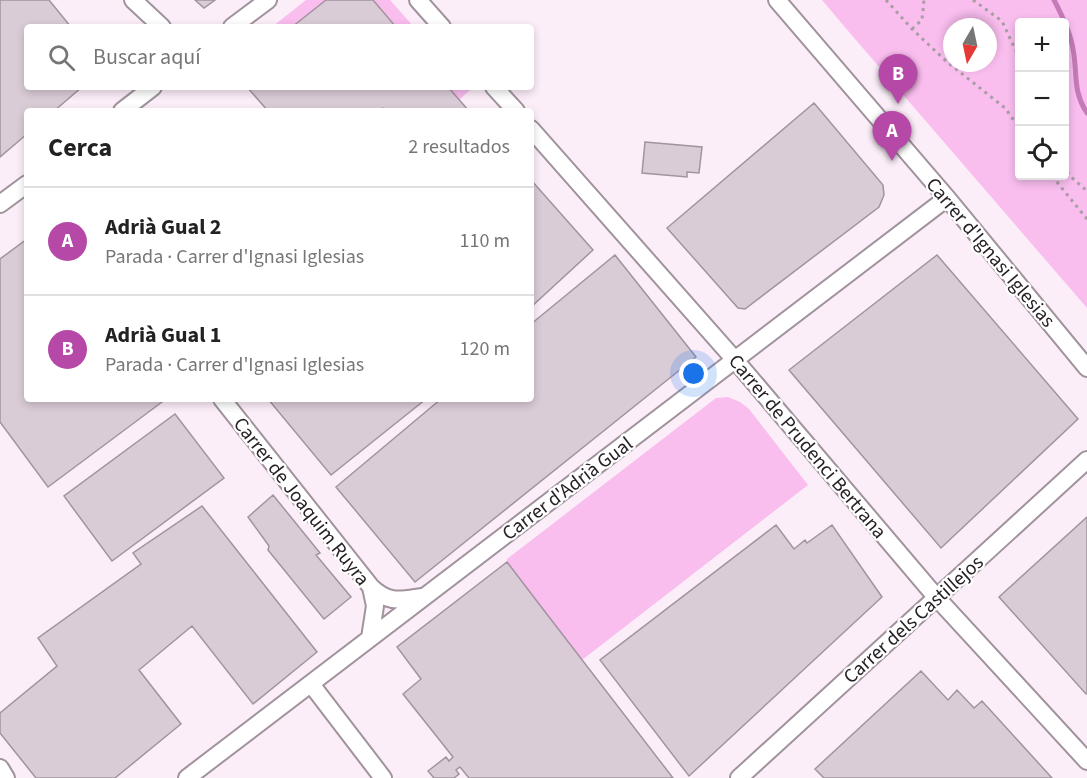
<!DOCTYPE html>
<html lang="es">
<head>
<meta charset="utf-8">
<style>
	:root { --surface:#fff; --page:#f2f2f2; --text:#222; --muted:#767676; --line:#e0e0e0; --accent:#b649a7 }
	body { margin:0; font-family:"Source Sans 3",sans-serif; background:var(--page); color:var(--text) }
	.controls { position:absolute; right:18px; top:18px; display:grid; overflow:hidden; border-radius:6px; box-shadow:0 3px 9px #0003 }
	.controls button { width:54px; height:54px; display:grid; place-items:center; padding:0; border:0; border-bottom:2px solid var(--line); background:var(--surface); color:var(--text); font:30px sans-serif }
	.compass { position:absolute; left:943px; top:18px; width:54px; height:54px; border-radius:50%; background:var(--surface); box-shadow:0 3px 9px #0003; rotate:189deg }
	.you { position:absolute; left:694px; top:374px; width:21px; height:21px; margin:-15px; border:4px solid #fff; border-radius:50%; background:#1a73e8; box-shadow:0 0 0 9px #1a73e833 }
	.badge { display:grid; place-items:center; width:39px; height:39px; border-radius:50%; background:var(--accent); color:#fff; font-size:20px; font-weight:700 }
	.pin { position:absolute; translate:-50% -50px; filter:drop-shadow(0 2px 3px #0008) }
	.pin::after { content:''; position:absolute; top:32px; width:21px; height:18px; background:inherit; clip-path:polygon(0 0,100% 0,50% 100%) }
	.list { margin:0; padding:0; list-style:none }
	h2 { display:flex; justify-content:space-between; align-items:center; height:78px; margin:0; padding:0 24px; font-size:26px }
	h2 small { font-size:20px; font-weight:400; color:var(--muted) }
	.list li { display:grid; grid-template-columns:39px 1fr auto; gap:18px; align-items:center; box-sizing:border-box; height:108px; padding:0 24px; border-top:2px solid var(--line) }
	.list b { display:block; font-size:22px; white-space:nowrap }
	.list p { margin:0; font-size:20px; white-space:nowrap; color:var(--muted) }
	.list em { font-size:20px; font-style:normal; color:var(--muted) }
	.icon { flex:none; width:33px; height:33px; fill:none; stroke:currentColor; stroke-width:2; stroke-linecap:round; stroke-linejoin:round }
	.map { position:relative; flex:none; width:1087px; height:778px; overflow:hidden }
	.search { position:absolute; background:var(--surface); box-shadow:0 3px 9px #0003; left:24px; top:24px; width:510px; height:66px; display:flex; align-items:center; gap:15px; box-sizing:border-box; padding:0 21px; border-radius:6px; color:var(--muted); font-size:22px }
	.panel { position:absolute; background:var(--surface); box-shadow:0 3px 9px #0003; left:24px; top:108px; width:510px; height:294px; border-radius:6px }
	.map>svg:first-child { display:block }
	.green { fill:#f9bdee; fill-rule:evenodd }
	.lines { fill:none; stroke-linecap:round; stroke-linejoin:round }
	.stream { stroke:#c47bb7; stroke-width:5 }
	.building { fill:#daccd7; stroke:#a1949f; stroke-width:1.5 }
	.street-casing { stroke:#a0939d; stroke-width:20 }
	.path { stroke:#a79da5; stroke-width:3; stroke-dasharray:3 4.5; stroke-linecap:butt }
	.street { stroke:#fff; stroke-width:16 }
	.labels { text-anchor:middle; stroke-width:4.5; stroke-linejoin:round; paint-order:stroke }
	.street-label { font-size:20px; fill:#262125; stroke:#fff }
</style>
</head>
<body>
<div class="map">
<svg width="1087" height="778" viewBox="0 0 1087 778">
	<rect width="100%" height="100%" fill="#fceef9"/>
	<!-- green -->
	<path class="green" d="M306 0H326L292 27H272Z
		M373 0H390L414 27H396Z
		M822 0H1087V308L849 32ZM1064 22V176H1020V22ZM952 27H988V63H952Z
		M448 87H468L470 90 459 100Z
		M728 397 740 402 749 409 808 485 582 660 507 562V559L716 398Z"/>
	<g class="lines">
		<!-- stream -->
		<path class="stream" d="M1054 0C1062 15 1070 31 1073 49 1078 74 1072 90 1087 113"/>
	</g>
	<!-- building -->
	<path class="building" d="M0 0H49L71 27H27V87H82L54 111H27V134L0 157Z
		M195 0H215L204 8Z
		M326 0H373L396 27H292Z
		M247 87H448L469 111H385L383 108 379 111H268Z
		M814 103 883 185 884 195 879 207 745 309 738 308 667 228Z
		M645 142 702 147 699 173 687 172V177L642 173Z
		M531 180 593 250 531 307Z
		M27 239V399H159L162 402 48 487 0 422V259Z
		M615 255 696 357 415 582 336 487 441 399H531V324Z
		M937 255 1078 419 941 548 789 370Z
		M268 399H426L331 475Z
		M175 414 224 478 112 561 64 496Z
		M273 495 320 553 316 555 351 597 324 619 268 550 269 546 248 517Z
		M202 506 317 652 253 704 192 626 139 670 181 724 115 778H36L0 733V713L57 666 38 638 141 564 133 553Z
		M1087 517V693L1086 694 999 597Z
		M776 525 794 549 805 540 807 543 832 525 882 597 689 776 600 660Z
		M507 562 536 600 673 778H469L460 767 456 770 459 774 454 778H434L428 771 446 757 449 761 453 757 403 694 421 679 397 647Z
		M921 671 948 700 957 690 974 708 982 701 1052 778H824L815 769Z"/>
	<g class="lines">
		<!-- street casing -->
		<g class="street-casing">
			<path id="street" d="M133 0 162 27
				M418 0 442 27
				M777 0 947 198 1087 368
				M232 27 268 0
				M494 87 516 111
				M122 111 153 87
				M531 129 735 360 937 598 1087 761
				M0 204 27 184
				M222 399 371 587C389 604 400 600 422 597
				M370 638 375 606 371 587
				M311 684 383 778
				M0 768 6 778
				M187 778 947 198
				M739 778 1087 460"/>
		</g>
		<!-- path -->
		<path class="path" d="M886 0 912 29 946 61 1005 108 1020 129
			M973 0 1002 21 1020 60
			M912 29 922 20 924 0
			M1064 165 1069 175 1087 191
			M1052 176 1087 219"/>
		<!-- street -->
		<use href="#street" class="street"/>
	</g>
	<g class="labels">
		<!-- street labels -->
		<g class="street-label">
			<text transform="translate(991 252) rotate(50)" y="7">Carrer d'Ignasi Iglesias</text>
			<text transform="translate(808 446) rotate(50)" y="7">Carrer de Prudenci Bertrana</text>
			<text transform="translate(567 488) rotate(-37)" y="7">Carrer d'Adrià Gual</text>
			<text transform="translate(302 501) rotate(52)" y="7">Carrer de Joaquim Ruyra</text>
			<text transform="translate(913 619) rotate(-42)" y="7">Carrer dels Castillejos</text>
		</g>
	</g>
</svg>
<div class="controls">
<button>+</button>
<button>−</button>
<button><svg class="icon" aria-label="locate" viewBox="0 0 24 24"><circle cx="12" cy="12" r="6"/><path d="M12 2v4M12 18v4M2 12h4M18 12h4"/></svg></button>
</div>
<svg class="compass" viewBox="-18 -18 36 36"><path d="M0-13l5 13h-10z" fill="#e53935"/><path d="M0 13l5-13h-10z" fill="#767676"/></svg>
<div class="you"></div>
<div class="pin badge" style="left:892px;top:161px">A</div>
<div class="pin badge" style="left:898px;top:104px">B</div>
<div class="search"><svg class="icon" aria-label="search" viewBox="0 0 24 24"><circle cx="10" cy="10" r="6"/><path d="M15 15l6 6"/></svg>Buscar aquí</div>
<section class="panel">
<h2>Cerca<small>2 resultados</small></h2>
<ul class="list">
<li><span class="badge">A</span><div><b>Adrià Gual 2</b><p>Parada · Carrer d'Ignasi Iglesias</p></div><em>110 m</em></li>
<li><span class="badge">B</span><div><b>Adrià Gual 1</b><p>Parada · Carrer d'Ignasi Iglesias</p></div><em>120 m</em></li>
</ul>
</section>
</div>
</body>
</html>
